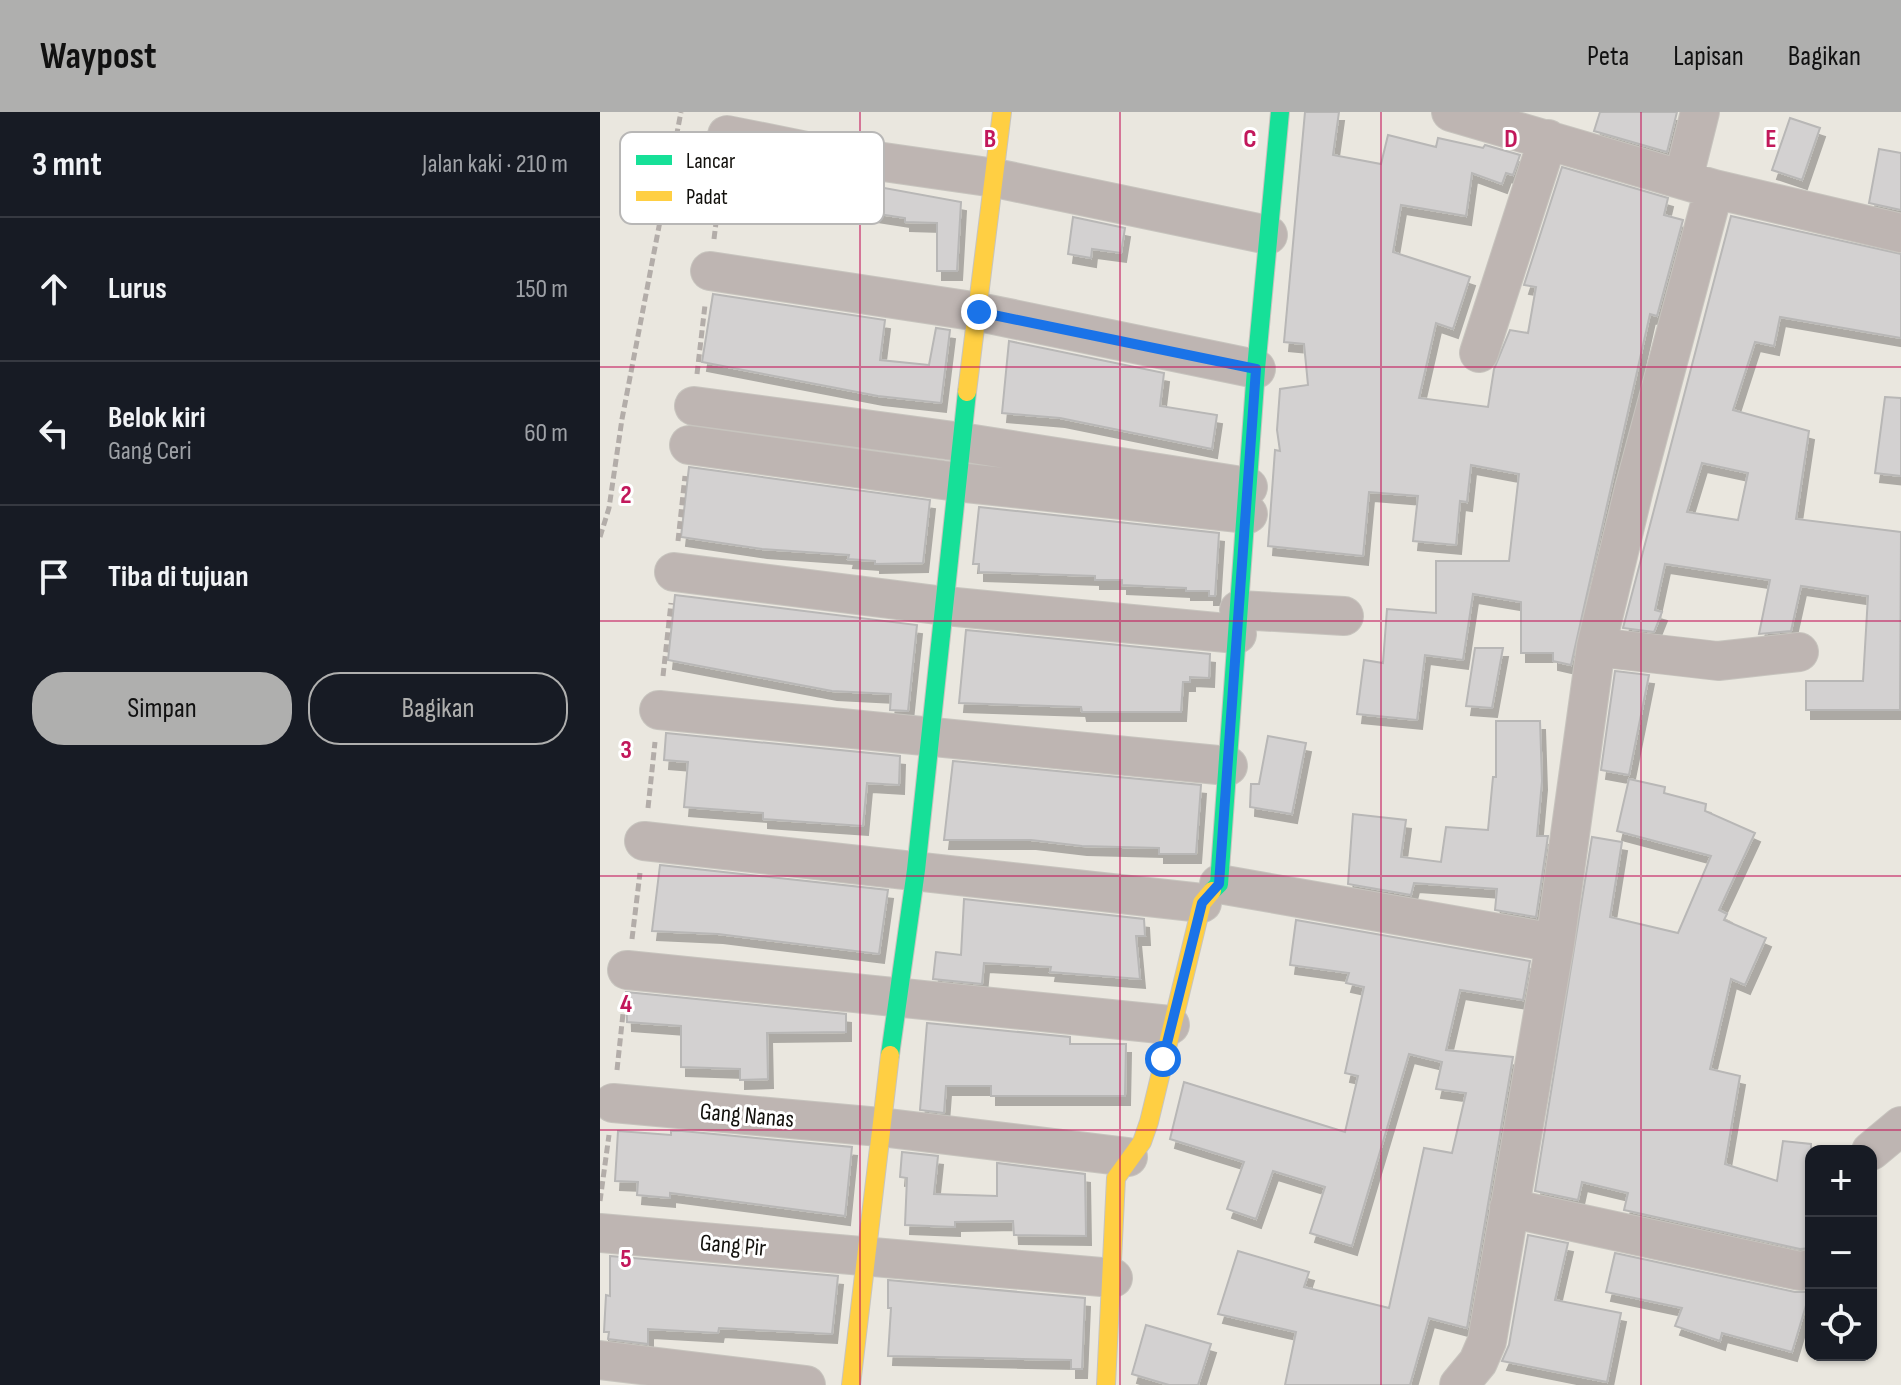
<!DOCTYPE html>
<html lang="id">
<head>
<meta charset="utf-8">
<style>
	:root { --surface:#171b24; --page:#242831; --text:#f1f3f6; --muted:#9ea1a6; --line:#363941; --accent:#afafae }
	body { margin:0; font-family:"Sofia Sans Condensed",sans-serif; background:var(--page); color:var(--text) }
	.controls { position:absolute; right:24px; bottom:24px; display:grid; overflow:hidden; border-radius:16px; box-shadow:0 2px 6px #0004 }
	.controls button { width:72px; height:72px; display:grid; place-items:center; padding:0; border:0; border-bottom:2px solid var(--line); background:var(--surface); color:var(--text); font:40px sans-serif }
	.stop { position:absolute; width:24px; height:24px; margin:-18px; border:6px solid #1a73e8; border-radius:50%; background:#fff }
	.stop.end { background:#1a73e8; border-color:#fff; box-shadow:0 2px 8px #0008 }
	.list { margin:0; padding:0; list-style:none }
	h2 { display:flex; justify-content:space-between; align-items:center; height:104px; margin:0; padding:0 32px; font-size:34px }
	h2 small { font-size:26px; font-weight:400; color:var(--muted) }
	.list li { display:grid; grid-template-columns:52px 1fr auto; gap:24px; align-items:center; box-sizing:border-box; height:144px; padding:0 32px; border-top:2px solid var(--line) }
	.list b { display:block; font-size:30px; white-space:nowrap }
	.list p { margin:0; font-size:26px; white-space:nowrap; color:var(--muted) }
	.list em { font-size:26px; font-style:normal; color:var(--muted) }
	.actions { display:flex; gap:16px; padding:24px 32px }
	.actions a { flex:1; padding:18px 0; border:2px solid var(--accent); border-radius:32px; text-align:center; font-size:28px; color:var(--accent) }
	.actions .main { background:var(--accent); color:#111 }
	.icon { flex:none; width:44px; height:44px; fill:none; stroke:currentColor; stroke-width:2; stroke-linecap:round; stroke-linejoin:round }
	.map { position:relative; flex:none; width:1301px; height:1273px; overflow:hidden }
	header { display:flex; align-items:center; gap:48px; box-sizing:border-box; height:112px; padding:0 40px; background:var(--accent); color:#111 }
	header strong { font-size:38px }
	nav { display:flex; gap:44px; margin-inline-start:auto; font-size:28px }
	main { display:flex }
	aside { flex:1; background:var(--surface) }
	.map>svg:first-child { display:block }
	.building { fill:#d3d1d1; stroke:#b8b7b6; stroke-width:2; fill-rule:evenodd; filter:url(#shadow) }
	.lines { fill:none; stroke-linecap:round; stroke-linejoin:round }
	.street-casing { stroke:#c7c4be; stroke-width:40 }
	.fast-casing { stroke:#c7c4be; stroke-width:20 }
	.slow-casing { stroke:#c7c4be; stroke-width:20 }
	.path { stroke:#b3ada9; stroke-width:5; stroke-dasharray:8 4; stroke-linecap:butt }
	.street { stroke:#beb5b2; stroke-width:38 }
	.fast { stroke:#16e098; stroke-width:18 }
	.slow { stroke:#ffcf43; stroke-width:18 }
	.route { stroke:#1a73e8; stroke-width:10 }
	.grid { fill:none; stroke:#c2185b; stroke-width:2; stroke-opacity:0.55 }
	.labels { text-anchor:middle; stroke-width:6; stroke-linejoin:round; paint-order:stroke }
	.street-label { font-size:24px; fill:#12100c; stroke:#fff }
	.key { fill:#fff; stroke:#b8b7b6; stroke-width:2 }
	.key-label { font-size:22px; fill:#12100c }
	.grid-label { font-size:26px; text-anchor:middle; font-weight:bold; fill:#c2185b; stroke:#fff; stroke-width:6; stroke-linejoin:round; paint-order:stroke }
</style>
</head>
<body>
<header>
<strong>Waypost</strong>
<nav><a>Peta</a><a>Lapisan</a><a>Bagikan</a></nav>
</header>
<main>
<aside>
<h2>3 mnt<small>Jalan kaki · 210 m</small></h2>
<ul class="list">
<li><svg class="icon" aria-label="ahead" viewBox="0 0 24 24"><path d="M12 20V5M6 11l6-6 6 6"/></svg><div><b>Lurus</b></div><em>150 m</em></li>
<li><svg class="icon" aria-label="left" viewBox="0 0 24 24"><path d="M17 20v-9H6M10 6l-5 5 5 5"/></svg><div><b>Belok kiri</b><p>Gang Ceri</p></div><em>60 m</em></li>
<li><svg class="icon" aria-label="arrive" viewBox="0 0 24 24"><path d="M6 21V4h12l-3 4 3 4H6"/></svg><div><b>Tiba di tujuan</b></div></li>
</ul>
<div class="actions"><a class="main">Simpan</a><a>Bagikan</a></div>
</aside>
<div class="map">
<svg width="1301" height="1273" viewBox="0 0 1301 1273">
	<defs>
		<filter id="shadow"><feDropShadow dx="5" dy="9" stdDeviation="0" flood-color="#0004"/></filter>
	</defs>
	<rect width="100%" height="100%" fill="#eae7df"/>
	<!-- building -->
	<path class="building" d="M705 0H739L733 43 781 52 788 23 836 35 838 26 883 36 885 33 920 43 913 63 906 61 902 72 872 61 866 104 801 93 793 140 870 165 853 217 836 211 819 286 888 295 894 257 910 218 928 221 936 175 924 173 962 55 1068 86 1064 103 1083 108 1057 204 1050 202 971 553 953 549V541H921V490L873 482 863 548 825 543 817 608 757 602 764 548 783 551 787 497 836 501V449H909L919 362 871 353 867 390 860 389 856 433 813 429 818 384 769 380 763 444 668 434 675 338 680 339 677 318 680 277 708 273 704 232 684 230Z
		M1000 0H1077L1067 40 994 19Z
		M1190 6 1220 16 1202 68 1172 58Z
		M1279 37 1301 41V98L1269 91Z
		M175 56 361 90 357 159H337V111L305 110V106L169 85Z
		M1131 104 1301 142V226L1180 205 1174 234 1155 230 1133 298 1209 319 1196 407 1301 420 1300 598H1206V569H1263L1268 484 1201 474 1191 519 1159 522 1170 468 1065 452 1055 498 1062 500 1054 520 1023 516ZM1102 351 1148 361 1138 408 1087 400Z
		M473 105 525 116 521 141 492 137 491 146 468 142Z
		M113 182 285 208 280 248 329 253 336 216 350 218 341 291 278 284 102 250Z
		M409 229 564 261 560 294 617 303 612 337 460 306 402 301Z
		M1285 285 1301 286V364L1275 361Z
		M89 355 330 388 323 451 275 452V449L248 447 249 443 162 437 81 425Z
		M379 395 619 421 615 484H609V479H586V476L522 473V468H495V464L379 460V452H373Z
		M75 483 317 513 308 599 290 598 291 582 232 579 68 548Z
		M366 518 610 542 609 566 590 565V570H583L581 600H482L481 595 359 591Z
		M875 536H903L892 596 866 594Z
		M1015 559 1049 563 1029 663 1001 658Z
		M896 609H940L942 669 937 724H948L936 805 895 798 897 777 814 771 811 783 748 772 753 702 806 708 801 745 841 750 846 715 888 718 893 665H896Z
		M66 621 300 644 299 673 267 671 263 714 163 707V701L84 695 88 650 64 648Z
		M668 624 706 631 692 702 650 695 651 672H659Z
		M353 649 601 673 596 742H559V736L482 734 431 728H344Z
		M1029 667 1065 675 1064 681 1106 692 1105 699 1155 721 1119 798 1127 802 1124 808 1166 826 1145 873 1131 867 1110 957 1140 964 1125 1052 1177 1069 1183 1029 1211 1032V1136L1200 1137 1024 1098 1028 1081 982 1070 978 1088 935 1079 992 725 1022 730 1010 805 1078 821 1111 744 1017 719Z
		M60 753 288 778 279 842 118 822 52 819Z
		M364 787 544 807 545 824H536L540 867 450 860 451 855 384 851 382 872 333 867 336 840 361 843Z
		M696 808 930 849 923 888 860 878 846 938 913 945 867 1216 829 1206 810 1273H685L696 1220 618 1202 638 1139 709 1160 704 1175 789 1196 824 1036 852 1041 866 981 836 977 842 950 809 942 752 1134 710 1121 725 1075 673 1059 656 1107 627 1097 644 1050 570 1027 584 970 745 1020 758 964 745 961 764 875 746 871 749 861 690 853Z
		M26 880 246 902V920L167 921 168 967 140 968V957L81 955V914L27 910Z
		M327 911 470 925V932H526L525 984H391V974H346L344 1001 320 998Z
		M18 1019 71 1023V1019H82L252 1035 245 1104 70 1081V1086L37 1083 38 1070 15 1069Z
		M302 1040 338 1044 334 1082 397 1084V1051L485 1062 486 1124 414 1123 413 1109 355 1110V1115L305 1113 307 1066 300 1065Z
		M928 1123 968 1131 955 1188 1021 1201 1007 1270 902 1249 909 1233Z
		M1015 1141 1195 1180H1210L1192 1240 1122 1221 1120 1229 1075 1214 1082 1196 1006 1180Z
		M10 1144 238 1164 232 1222 119 1216 118 1221 48 1217V1232L8 1227 9 1220H4L6 1183 10 1184Z
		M288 1168 485 1186 482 1257H471V1248L288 1244 291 1196H288Z
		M546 1213 611 1232 598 1273H569L532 1262Z"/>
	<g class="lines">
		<!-- street casing -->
		<g class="street-casing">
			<path id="street" d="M851 0 1114 77 1301 121
				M127 23 207 39 395 66 668 123
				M1083 68 1100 0
				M110 159 379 200 656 257
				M879 241 948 27
				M94 294 361 330 648 375
				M89 333 357 370 648 402
				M74 460 345 494 637 522
				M639 498 744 504
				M996 535 1118 549 1199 540
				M59 598 628 654
				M44 729 602 791
				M619 772 955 831
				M27 858 570 913
				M13 991 280 1015 528 1045
				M1271 1039 1301 1014
				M909 1096 1200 1159 1211 1157
				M0 1121 513 1166
				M0 1248 206 1273
				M859 1273 878 1250 887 1229 955 831 996 535 1034 377 1114 77"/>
		</g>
		<!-- fast casing -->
		<g class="fast-casing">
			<path id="fast" d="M612 779 619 772 656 257 680 0
				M290 943 316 758 367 280"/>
		</g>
		<!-- slow casing -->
		<g class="slow-casing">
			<path id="slow" d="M367 280 402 0
				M251 1273 290 943
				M506 1273 516 1066 542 1030 549 1010 602 791 612 779"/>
		</g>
		<!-- path -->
		<path class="path" d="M114 127 123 54
			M97 262 105 193
			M0 425 9 396 22 307 81 0
			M78 429 85 364
			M63 564 71 491
			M48 696 55 630
			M32 827 40 761
			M17 958 24 892
			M0 1089 9 1023"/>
		<!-- street -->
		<use href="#street" class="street"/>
		<!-- fast -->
		<use href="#fast" class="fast"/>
		<!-- slow -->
		<use href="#slow" class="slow"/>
	</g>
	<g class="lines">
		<!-- route -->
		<path class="route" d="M379 200 656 257 619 772 602 791 563 947"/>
	</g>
	<!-- grid -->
	<path class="grid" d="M260 0V1273M520 0V1273M781 0V1273M1041 0V1273M0 255H1301M0 509H1301M0 764H1301M0 1018H1301"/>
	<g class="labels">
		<!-- street labels -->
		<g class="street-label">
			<text transform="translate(147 1003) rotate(5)" y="8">Gang Nanas</text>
			<text transform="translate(133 1133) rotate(5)" y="8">Gang Pir</text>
		</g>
	</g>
	<!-- legend -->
	<rect x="20" y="20" width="264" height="92" rx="12" class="key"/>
	<rect x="36" y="43" width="36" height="10" fill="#16e098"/>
	<rect x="36" y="79" width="36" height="10" fill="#ffcf43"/>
	<g class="key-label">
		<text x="86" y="56">Lancar</text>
		<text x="86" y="92">Padat</text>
	</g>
	<g class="grid-label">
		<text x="390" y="35">B</text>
		<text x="650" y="35">C</text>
		<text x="911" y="35">D</text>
		<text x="1171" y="35">E</text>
		<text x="26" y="391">2</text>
		<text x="26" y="646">3</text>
		<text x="26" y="900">4</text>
		<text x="26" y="1155">5</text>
	</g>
</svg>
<div class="controls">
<button>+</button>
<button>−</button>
<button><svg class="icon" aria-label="locate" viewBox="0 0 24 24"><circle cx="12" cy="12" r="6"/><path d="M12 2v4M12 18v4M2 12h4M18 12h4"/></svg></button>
</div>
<div class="stop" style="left:563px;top:947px"></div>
<div class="stop end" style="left:379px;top:200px"></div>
</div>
</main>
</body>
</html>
